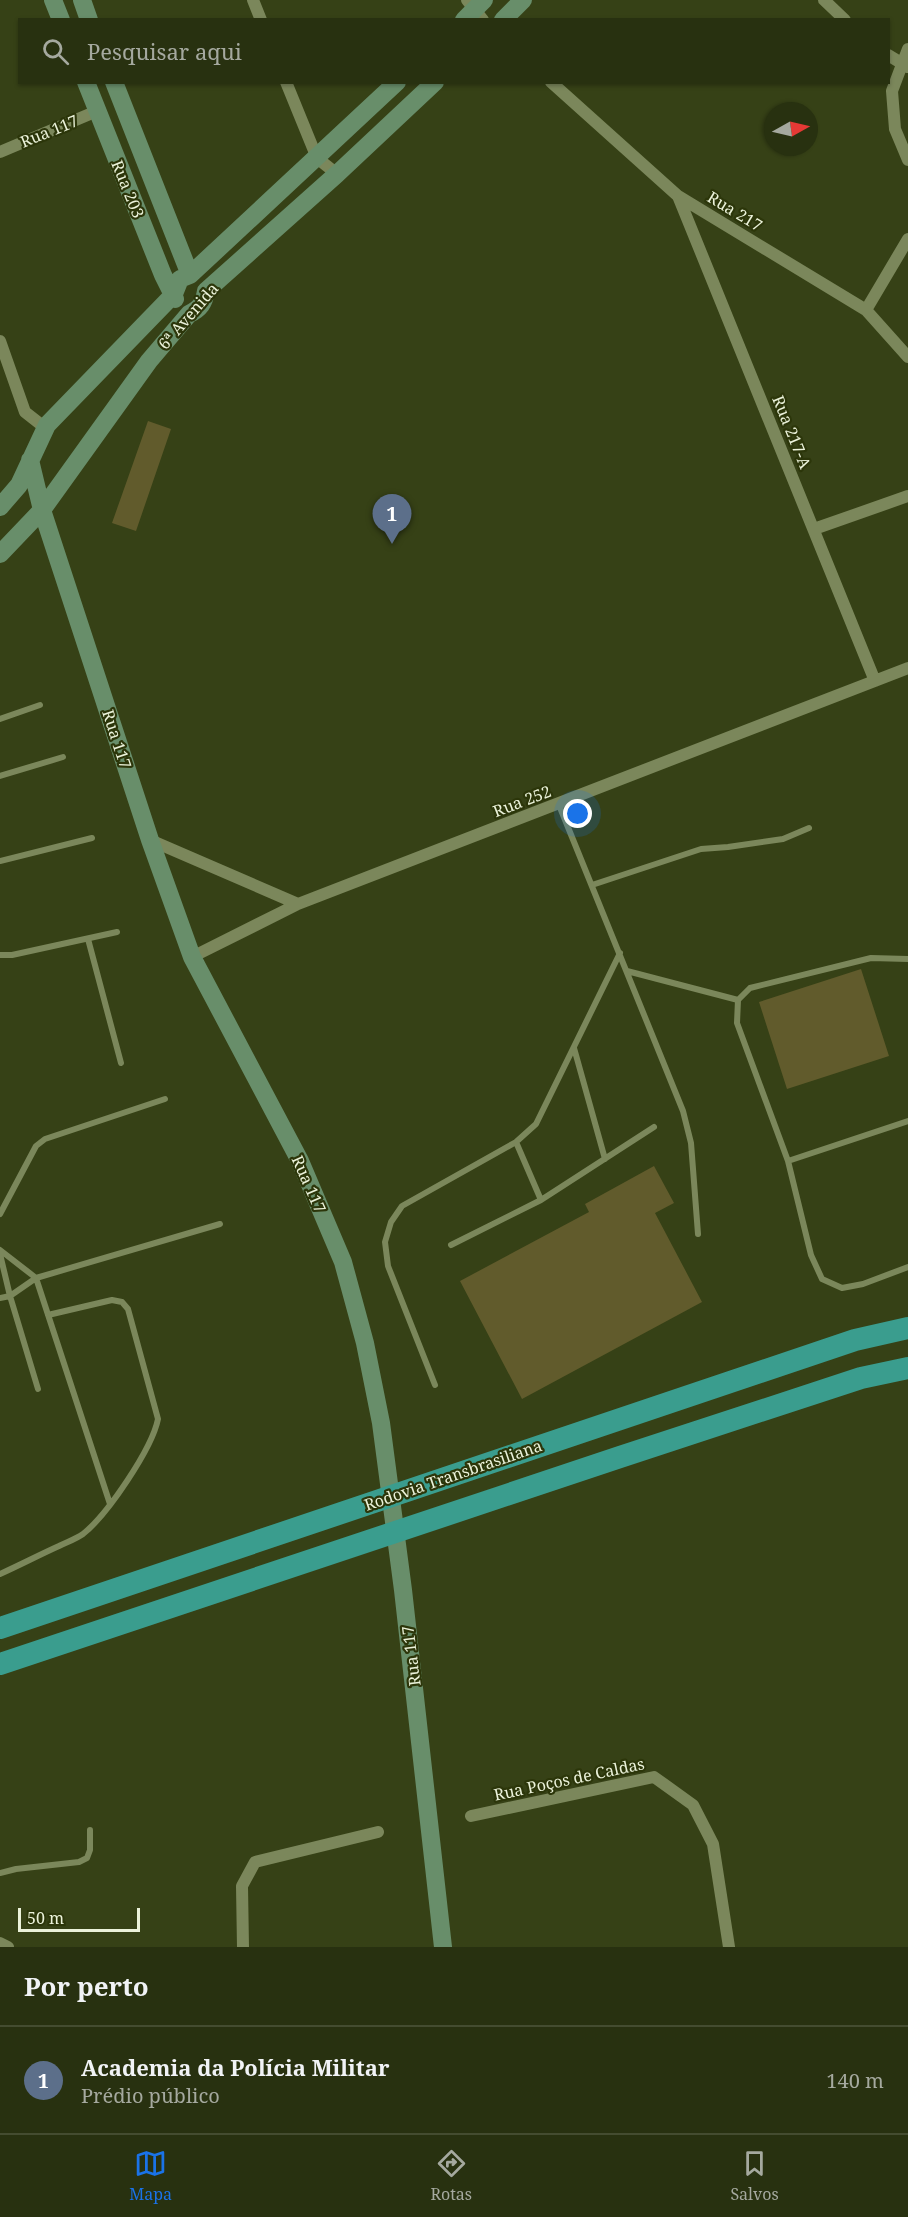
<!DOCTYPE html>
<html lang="pt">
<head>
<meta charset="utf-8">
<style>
	:root { --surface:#283110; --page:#303919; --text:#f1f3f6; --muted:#a5a99f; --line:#444c30; --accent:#1a73e8 }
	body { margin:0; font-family:"Noto Serif",serif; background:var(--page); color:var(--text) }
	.compass { position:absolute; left:764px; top:102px; width:54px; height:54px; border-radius:50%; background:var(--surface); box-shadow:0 2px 4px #0004; rotate:82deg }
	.scale { position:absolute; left:18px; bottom:15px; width:122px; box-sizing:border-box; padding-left:6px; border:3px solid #ebf2da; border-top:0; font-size:16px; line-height:21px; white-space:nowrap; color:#ebf2da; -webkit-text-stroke:4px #2c360a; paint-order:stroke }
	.you { position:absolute; left:578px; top:814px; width:21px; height:21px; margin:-15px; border:4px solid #fff; border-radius:50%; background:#1a73e8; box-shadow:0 0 0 9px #1a73e833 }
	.badge { display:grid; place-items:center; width:39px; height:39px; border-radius:50%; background:var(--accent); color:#fff; font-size:20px; font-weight:700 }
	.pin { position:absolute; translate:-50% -50px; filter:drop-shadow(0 2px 3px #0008) }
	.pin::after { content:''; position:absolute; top:32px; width:21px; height:18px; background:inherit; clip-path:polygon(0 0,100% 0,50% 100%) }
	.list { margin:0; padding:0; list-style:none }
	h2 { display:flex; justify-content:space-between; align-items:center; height:78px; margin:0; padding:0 24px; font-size:26px }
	h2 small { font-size:20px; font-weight:400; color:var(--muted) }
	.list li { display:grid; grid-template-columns:39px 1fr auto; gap:18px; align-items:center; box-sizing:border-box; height:108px; padding:0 24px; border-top:2px solid var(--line) }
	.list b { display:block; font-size:22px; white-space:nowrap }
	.list p { margin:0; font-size:20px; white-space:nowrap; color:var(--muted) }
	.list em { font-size:20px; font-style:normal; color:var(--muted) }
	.icon { flex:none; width:33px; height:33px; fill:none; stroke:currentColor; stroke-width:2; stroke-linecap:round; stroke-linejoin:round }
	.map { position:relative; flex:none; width:908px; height:1947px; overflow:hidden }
	.search { position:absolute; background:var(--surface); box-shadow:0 2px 4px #0004; left:18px; right:18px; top:18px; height:66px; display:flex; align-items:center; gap:15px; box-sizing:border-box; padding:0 21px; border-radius:0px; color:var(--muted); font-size:22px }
	.sheet { height:186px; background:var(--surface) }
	nav { display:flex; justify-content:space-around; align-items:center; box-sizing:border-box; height:84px; border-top:2px solid var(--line); background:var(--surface); font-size:16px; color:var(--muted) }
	nav a { display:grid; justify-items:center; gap:3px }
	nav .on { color:var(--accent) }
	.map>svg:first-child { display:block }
	.building { fill:#615b2c }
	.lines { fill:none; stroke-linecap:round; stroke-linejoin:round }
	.lane { stroke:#7b875b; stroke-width:6 }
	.street { stroke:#7b875b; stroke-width:12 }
	.secondary { stroke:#688e6a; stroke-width:18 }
	.highway { stroke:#3a9d8e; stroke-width:22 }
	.labels { text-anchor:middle; stroke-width:4.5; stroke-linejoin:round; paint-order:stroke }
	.street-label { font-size:16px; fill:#ebf2da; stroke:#2c360a }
</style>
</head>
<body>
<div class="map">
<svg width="908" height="1947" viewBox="0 0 908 1947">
	<rect width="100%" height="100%" fill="#364116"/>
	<!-- building -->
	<path class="building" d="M148 421 171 429 136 531 112 523Z
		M861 969 889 1056 787 1089 759 1002Z
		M654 1166 674 1203 655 1213 702 1302 522 1399 460 1281 589 1212 585 1204Z"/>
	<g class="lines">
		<!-- lane -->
		<path class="lane" d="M0 719 40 705
			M0 776 63 757
			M559 805 683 1111 691 1143 698 1234
			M0 861 92 838
			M592 885 701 849 728 847 783 839 809 828
			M88 939 121 1063
			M0 955H12L117 932
			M908 959 871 958 750 988 738 1000 737 1023 788 1161 811 1255 822 1279 842 1288 863 1284 908 1267
			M627 971 738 1000
			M574 1048 605 1159
			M516 1142 541 1200
			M788 1161 908 1121
			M0 1214 36 1146 45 1139 165 1099
			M451 1245 541 1200 654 1127
			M0 1250 36 1278 110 1504
			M0 1254 10 1296 38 1389
			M0 1298 10 1296 36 1278 220 1224
			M435 1385 388 1266 385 1242 391 1222 402 1206 516 1142 536 1124 620 953
			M0 1574C20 1565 39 1555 59 1546 67 1542 76 1539 83 1534 107 1515 152 1449 158 1419L128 1309 122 1302 112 1300 48 1315
			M0 1873 16 1869 79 1862 87 1858 90 1850V1830"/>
		<!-- street -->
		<path class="street" d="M253 0 261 20
			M467 0 483 20
			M824 0 845 20
			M908 49 892 91 895 129 908 160
			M888 55 908 67
			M286 82 317 158 337 174
			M551 82 678 196 866 310 908 357
			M0 152 97 111
			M678 196 875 681
			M866 310 908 239
			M0 341 25 412 39 423 47 425
			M814 529 908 496
			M150 840 298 904
			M192 957 298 904 908 668
			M471 1816 654 1777 693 1805 713 1844 729 1947
			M0 1943 8 1947
			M243 1947 242 1886 255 1862 378 1832"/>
		<!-- secondary -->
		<path class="secondary" d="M53 0 61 20
			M82 0 89 20
			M464 20 484 0
			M503 20 523 0
			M86 82 163 275 175 299
			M114 82 190 275
			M30 460 42 510 150 840 192 957 300 1161 343 1262 365 1343 381 1423 403 1590 443 1947
			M0 507 19 485 47 425 174 294 180 279 190 275 397 82
			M0 554 42 510 149 361 189 314C200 309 204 303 206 291L337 174 435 82"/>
		<!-- highway -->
		<path class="highway" d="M0 1628 855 1340 908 1328
			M0 1664 620 1457 861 1378 908 1368"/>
	</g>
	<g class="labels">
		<!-- street labels -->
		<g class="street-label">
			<text transform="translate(49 131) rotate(-22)" y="6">Rua 117</text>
			<text transform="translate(128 189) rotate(68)" y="6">Rua 203</text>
			<text transform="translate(735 211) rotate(31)" y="6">Rua 217</text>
			<text transform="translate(188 316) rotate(-49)" y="6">6ª Avenida</text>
			<text transform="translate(792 432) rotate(68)" y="6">Rua 217-A</text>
			<text transform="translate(117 739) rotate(72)" y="6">Rua 117</text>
			<text transform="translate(522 801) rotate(-21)" y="6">Rua 252</text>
			<text transform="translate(309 1184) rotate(66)" y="6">Rua 117</text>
			<text transform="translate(453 1475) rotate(-19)" y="6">Rodovia Transbrasiliana</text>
			<text transform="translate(411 1656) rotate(-97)" y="6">Rua 117</text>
			<text transform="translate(569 1779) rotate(-12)" y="6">Rua Poços de Caldas</text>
		</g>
	</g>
</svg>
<svg class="compass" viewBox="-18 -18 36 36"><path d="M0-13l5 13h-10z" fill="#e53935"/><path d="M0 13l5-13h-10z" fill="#a5a99f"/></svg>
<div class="scale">50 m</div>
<div class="you"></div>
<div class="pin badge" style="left:392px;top:544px;background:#5c6f8a">1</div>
<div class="search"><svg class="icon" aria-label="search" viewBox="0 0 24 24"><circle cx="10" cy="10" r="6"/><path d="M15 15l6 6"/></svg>Pesquisar aqui</div>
</div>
<section class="sheet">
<h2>Por perto<small></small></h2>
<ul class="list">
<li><span class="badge" style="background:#5c6f8a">1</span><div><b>Academia da Polícia Militar</b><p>Prédio público</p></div><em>140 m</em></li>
</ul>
</section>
<nav>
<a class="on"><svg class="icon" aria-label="map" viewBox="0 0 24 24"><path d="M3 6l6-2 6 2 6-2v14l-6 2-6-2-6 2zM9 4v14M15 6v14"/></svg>Mapa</a>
<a><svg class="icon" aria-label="directions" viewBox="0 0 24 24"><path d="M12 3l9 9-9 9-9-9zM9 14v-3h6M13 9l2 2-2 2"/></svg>Rotas</a>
<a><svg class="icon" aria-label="saved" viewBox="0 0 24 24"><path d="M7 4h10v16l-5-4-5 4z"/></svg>Salvos</a>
</nav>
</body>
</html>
